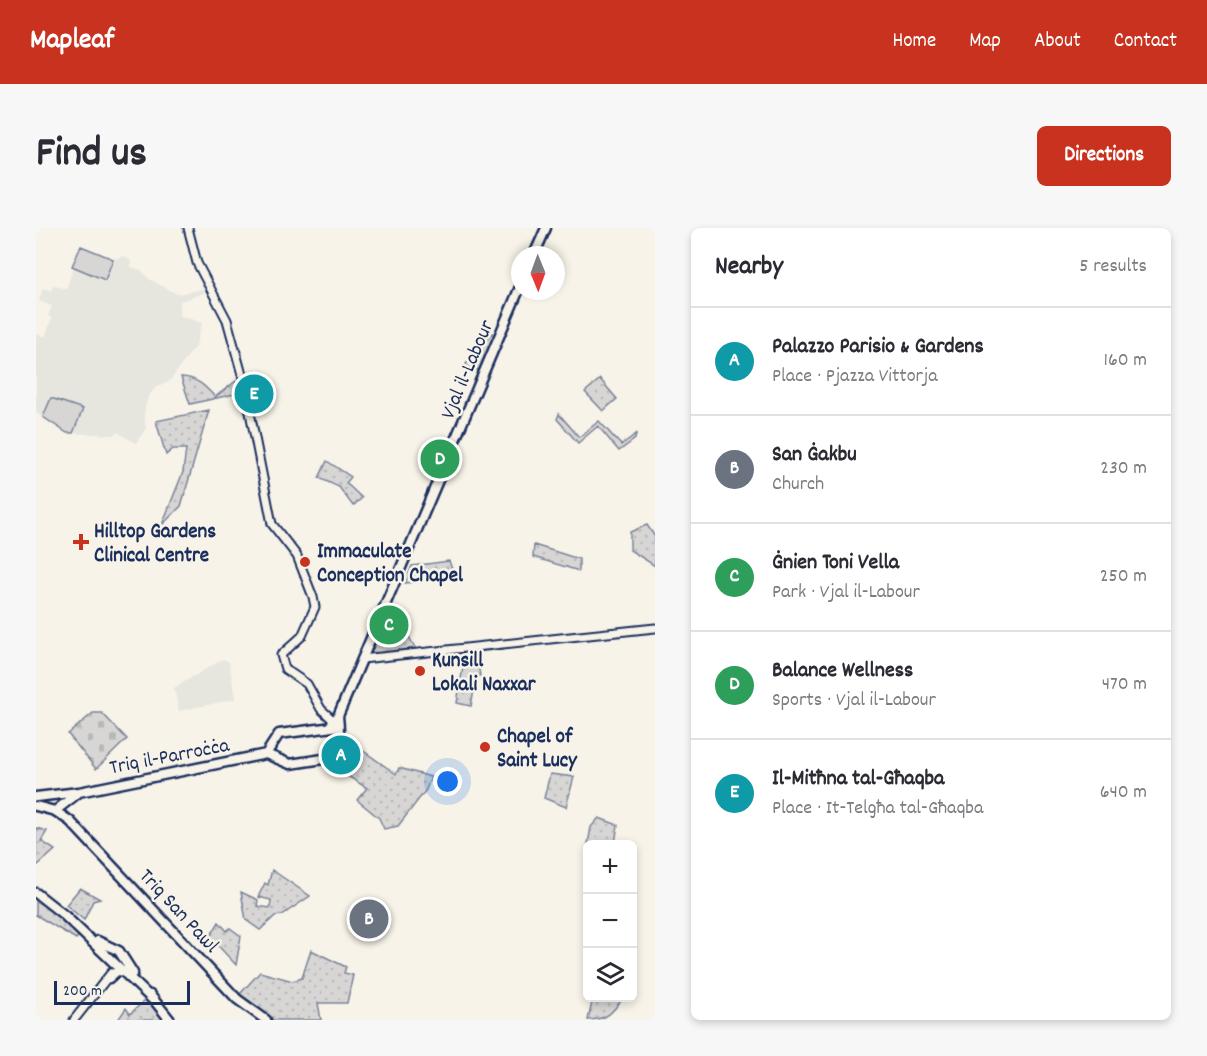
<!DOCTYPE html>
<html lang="en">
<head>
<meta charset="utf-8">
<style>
	:root { --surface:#fff; --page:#f7f7f7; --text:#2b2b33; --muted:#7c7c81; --line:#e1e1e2; --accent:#c8321e }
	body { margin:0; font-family:Dekko,sans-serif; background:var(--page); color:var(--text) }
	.controls { position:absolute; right:18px; bottom:18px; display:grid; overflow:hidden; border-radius:9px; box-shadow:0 3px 9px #0003 }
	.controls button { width:54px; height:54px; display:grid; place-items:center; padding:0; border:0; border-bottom:2px solid var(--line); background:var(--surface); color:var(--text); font:30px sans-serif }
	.compass { position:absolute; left:475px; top:18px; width:54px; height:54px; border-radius:50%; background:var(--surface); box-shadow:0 3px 9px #0003; rotate:179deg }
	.scale { position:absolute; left:18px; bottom:15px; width:136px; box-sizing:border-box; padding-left:6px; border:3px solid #1b2f5e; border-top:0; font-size:16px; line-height:21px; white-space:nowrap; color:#1b2f5e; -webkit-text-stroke:4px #f7f3e8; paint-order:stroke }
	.you { position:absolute; left:412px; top:554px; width:21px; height:21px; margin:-15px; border:4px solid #fff; border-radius:50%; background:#1a73e8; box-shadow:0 0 0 9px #1a73e833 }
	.badge { display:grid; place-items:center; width:39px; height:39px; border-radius:50%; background:var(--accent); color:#fff; font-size:20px; font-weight:700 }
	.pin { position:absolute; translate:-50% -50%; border:3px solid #fff; box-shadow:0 2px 6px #0006 }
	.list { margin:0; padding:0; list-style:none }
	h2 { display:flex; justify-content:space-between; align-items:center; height:78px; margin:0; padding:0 24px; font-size:26px }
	h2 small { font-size:20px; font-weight:400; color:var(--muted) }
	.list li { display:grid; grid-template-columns:39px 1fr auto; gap:18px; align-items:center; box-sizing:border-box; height:108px; padding:0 24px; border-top:2px solid var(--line) }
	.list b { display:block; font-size:22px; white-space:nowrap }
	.list p { margin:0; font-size:20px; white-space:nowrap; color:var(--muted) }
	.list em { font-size:20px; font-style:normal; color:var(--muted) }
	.icon { flex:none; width:33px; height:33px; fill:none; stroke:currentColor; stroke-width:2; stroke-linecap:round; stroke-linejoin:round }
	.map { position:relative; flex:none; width:619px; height:792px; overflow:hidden; border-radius:9px }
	header { display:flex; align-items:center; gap:36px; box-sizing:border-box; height:84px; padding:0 30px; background:var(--accent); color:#fff }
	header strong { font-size:28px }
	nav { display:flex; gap:33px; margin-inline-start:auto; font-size:21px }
	.intro { display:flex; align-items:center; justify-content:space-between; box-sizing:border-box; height:144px; padding:0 36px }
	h1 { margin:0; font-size:42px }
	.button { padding:15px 27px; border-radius:9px; background:var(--accent); color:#fff; font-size:21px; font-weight:700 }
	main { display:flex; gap:36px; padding:0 36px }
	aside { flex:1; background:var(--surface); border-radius:9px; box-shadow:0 3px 9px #0003 }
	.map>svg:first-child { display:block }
	.built { fill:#e6e5de }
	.green { fill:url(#green-dots); stroke:#798299; stroke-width:1.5 }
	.cemetery { fill:url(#cemetery-stones); stroke:#798299; stroke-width:1.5 }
	.pitch { fill:#d7d6d4; stroke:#798299; stroke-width:1.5 }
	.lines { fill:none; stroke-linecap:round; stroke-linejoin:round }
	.minor-casing { stroke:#1b2f5e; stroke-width:11 }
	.major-casing { stroke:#1b2f5e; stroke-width:13 }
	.minor { stroke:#f7f3e8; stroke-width:7 }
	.major { stroke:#f7f3e8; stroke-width:8 }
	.poi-dot { fill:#c8321e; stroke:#f7f3e8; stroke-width:2 }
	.labels { text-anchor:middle; stroke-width:5; stroke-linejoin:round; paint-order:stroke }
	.street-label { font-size:21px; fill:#1b2f5e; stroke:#f7f3e8 }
	.poi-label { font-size:21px; font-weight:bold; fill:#1b2f5e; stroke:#f7f3e8; text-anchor:start }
</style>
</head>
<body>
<header>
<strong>Mapleaf</strong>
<nav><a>Home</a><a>Map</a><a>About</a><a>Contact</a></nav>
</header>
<div class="intro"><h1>Find us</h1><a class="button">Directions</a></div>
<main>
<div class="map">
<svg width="619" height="792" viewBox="0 0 619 792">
	<defs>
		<pattern id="green-dots" width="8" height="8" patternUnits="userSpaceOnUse" patternTransform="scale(1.5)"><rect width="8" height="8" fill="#d7d6d4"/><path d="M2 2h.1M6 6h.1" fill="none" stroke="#b8b8b8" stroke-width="1.8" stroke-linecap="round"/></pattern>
		<pattern id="cemetery-stones" width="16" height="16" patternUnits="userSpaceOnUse" patternTransform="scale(1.5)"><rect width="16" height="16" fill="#d7d6d4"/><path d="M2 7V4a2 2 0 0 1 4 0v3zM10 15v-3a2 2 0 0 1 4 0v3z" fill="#b8b8b8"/></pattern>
	</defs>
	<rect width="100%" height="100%" fill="#f7f3e8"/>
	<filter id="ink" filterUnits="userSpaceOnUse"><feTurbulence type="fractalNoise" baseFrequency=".0167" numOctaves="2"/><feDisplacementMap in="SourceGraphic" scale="12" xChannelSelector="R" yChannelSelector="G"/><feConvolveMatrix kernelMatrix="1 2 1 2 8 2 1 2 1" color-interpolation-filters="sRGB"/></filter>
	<g filter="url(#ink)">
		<!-- built -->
		<path class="built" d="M45 18 77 31 88 28 95 33V39L105 42 113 51 141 66 168 61V65L144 73 143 87 166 95 160 117 133 154 120 159 112 169 108 185 110 200 100 215 81 204 79 207 31 205 0 185V106L9 109 16 90 12 88 16 78 3 73 7 60 15 63 17 57 30 61Z
			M187 431 193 434 199 471 143 483 138 460Z"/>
		<!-- green -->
		<path class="green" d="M456 105 460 108 445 143 431 139 430 136Z
			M145 149C160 149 169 158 179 169L200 153 203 165 154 176Z
			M564 151 581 171 567 183 549 164Z
			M173 182 145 278 126 297 147 244 150 221H137L130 227 120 193Z
			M523 186 543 209 563 193 585 217 600 206 599 211 583 223 562 198 542 215 521 191Z
			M291 233 315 249 310 255 326 270 317 278 303 259 283 250Z
			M611 297 619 309V338L594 322V304Z
			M498 317 543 331V343L497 329Z
			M413 333 417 344 415 349 369 355 376 338Z
			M351 370 382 425 326 431Z
			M438 425 441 427 444 448 440 452 435 478 421 475 427 439 438 433Z
			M312 512 360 546 363 540 395 549 390 562 362 598 348 601 343 590 321 572 331 560 302 542 313 523 306 516Z
			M514 546 538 549 530 579 508 570Z
			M563 590 582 597 579 615 585 616H552L555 599Z
			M0 600 11 603 5 613 19 622 2 637 0 635Z
			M236 642 274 668 246 687 239 688 224 702 210 692 205 664 222 672 221 678 234 680 235 672 222 669 229 655 232 657Z
			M44 660 64 671 57 673 48 692 30 677Z
			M0 670 44 706 40 711 0 687Z
			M183 694 191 703 194 700 205 708 200 737 174 709Z
			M275 722 310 739 308 745 317 747 311 775H282L285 792H236L204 766 224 744 257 753 266 750Z
			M557 770H587C576 785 571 792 552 792Z
			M110 771 129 792H82L90 780 94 786Z"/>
		<!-- cemetery -->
		<path class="cemetery" d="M57 485H66L91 511 60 541 32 506Z"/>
		<!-- pitch -->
		<path class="pitch" d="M45 18 77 31 69 52 36 38Z
			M15 170 47 181 37 205H31L7 189Z"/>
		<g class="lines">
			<!-- minor casing -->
			<g class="minor-casing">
				<path id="minor" d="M152 0 161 35 191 92 208 154 236 296 261 328 277 369 279 379 266 408 245 427 249 441 271 456 285 481 297 492
					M326 431 619 400
					M38 792 75 745"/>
			</g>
			<!-- major casing -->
			<g class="major-casing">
				<path id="major" d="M498 27 510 0
					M293 499 302 488 484 59
					M230 526 254 536 294 530C304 515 304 505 302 488
					M230 526 243 506 297 499
					M0 569 43 564 230 526
					M0 578 19 583 34 593 201 771 230 792
					M19 583 42 565
					M0 665 28 687 117 772
					M62 713 83 723 97 745
					M73 750 81 743 90 744
					M114 767 134 792"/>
			</g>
			<!-- minor -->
			<use href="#minor" class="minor"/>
			<!-- major -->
			<use href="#major" class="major"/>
		</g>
	</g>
	<!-- markers -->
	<g class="poi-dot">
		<path d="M42 305h6v6h6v6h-6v6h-6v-6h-6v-6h6z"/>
		<circle cx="269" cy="334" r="6"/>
		<circle cx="384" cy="443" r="6"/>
		<circle cx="449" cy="519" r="6"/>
	</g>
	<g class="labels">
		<!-- street labels -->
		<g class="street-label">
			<text transform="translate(430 141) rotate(-67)" y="7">Vjal il-Labour</text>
			<text transform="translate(133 527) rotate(-11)" y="7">Triq il-Parroċċa</text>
			<text transform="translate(144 682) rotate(47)" y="7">Triq San Pawl</text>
		</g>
		<!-- poi labels -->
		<g class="poi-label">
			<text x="58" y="309">Hilltop Gardens<tspan x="58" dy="24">Clinical Centre</tspan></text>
			<text x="281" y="329">Immaculate<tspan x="281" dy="24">Conception Chapel</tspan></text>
			<text x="396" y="438">Kunsill<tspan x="396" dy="24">Lokali Naxxar</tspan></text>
			<text x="461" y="514">Chapel of<tspan x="461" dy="24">Saint Lucy</tspan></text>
		</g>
	</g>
</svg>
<div class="controls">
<button>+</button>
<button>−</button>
<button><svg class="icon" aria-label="layers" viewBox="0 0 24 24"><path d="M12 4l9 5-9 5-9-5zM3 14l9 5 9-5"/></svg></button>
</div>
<svg class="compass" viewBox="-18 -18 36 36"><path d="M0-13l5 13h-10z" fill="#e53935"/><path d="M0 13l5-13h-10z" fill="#7c7c81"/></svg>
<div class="scale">200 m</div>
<div class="you"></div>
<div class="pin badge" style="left:305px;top:527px;background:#0f9aa8">A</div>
<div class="pin badge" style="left:333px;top:691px;background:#6b7280">B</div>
<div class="pin badge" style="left:353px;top:397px;background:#2e9e5b">C</div>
<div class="pin badge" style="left:404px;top:231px;background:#2e9e5b">D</div>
<div class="pin badge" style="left:218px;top:166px;background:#0f9aa8">E</div>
</div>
<aside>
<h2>Nearby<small>5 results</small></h2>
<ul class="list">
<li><span class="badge" style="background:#0f9aa8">A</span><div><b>Palazzo Parisio &amp; Gardens</b><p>Place · Pjazza Vittorja</p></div><em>160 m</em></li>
<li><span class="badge" style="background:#6b7280">B</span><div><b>San Ġakbu</b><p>Church</p></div><em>230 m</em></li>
<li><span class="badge" style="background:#2e9e5b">C</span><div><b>Ġnien Toni Vella</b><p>Park · Vjal il-Labour</p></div><em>250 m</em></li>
<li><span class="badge" style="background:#2e9e5b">D</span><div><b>Balance Wellness</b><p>Sports · Vjal il-Labour</p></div><em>470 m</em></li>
<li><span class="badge" style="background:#0f9aa8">E</span><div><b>Il-Mitħna tal-Għaqba</b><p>Place · It-Telgħa tal-Għaqba</p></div><em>640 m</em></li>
</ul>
</aside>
</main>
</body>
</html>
